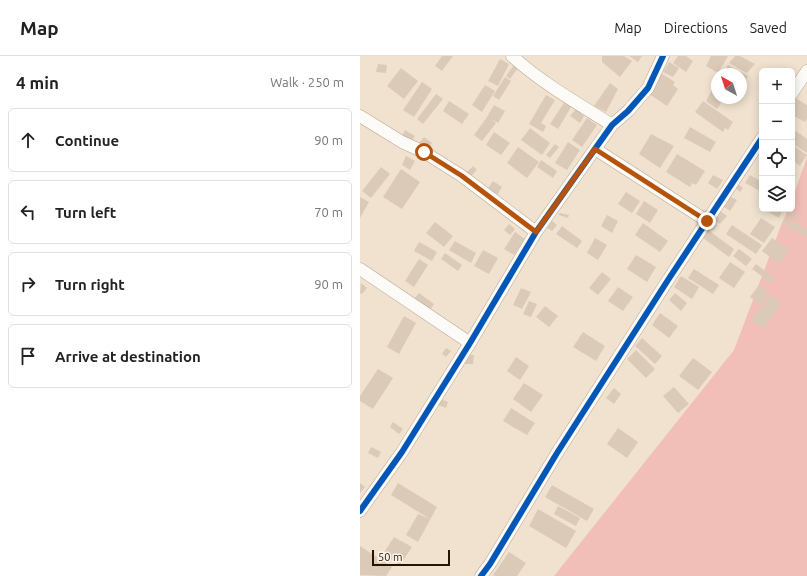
<!DOCTYPE html>
<html lang="en">
<head>
<meta charset="utf-8">
<style>
	:root { --surface:#fff; --page:#f2f2f2; --text:#222; --muted:#767676; --line:#e0e0e0 }
	body { margin:0; font-family:Ubuntu,sans-serif; background:var(--page); color:var(--text) }
	.controls { position:absolute; right:12px; top:12px; display:grid; overflow:hidden; border-radius:6px; box-shadow:0 2px 10px #0003 }
	.controls button { width:36px; height:36px; display:grid; place-items:center; padding:0; border:0; border-bottom:1px solid var(--line); background:var(--surface); color:var(--text); font:20px sans-serif }
	.compass { position:absolute; left:351px; top:12px; width:36px; height:36px; border-radius:50%; background:var(--surface); box-shadow:0 2px 10px #0003; rotate:321deg }
	.scale { position:absolute; left:12px; bottom:10px; width:78px; box-sizing:border-box; padding-left:4px; border:2px solid #241500; border-top:0; font-size:11px; line-height:14px; white-space:nowrap; color:#241500; -webkit-text-stroke:3px #fdf5e9; paint-order:stroke }
	.stop { position:absolute; width:12px; height:12px; margin:-9px; border:3px solid #b45309; border-radius:50%; background:#fff }
	.stop.end { background:#b45309; border-color:#fff; box-shadow:0 1px 4px #0008 }
	.list { margin:0; padding:0; list-style:none }
	h2 { display:flex; justify-content:space-between; align-items:center; height:52px; margin:0; padding:0 16px; font-size:17px }
	h2 small { font-size:13px; font-weight:400; color:var(--muted) }
	.list li { display:grid; grid-template-columns:26px 1fr auto; gap:12px; align-items:center; box-sizing:border-box; height:64px; margin:0 8px 8px; padding:0 8px; border:1px solid var(--line); border-radius:6px }
	.list b { display:block; font-size:15px; white-space:nowrap }
	.list em { font-size:13px; font-style:normal; color:var(--muted) }
	.icon { flex:none; width:22px; height:22px; fill:none; stroke:currentColor; stroke-width:2; stroke-linecap:round; stroke-linejoin:round }
	.map { position:relative; flex:none; width:447px; height:520px; overflow:hidden }
	header { display:flex; align-items:center; gap:24px; box-sizing:border-box; height:56px; padding:0 20px; background:var(--surface); border-bottom:1px solid var(--line) }
	header strong { font-size:19px }
	nav { display:flex; gap:22px; margin-inline-start:auto; font-size:14px }
	main { display:flex }
	aside { flex:1; background:var(--surface) }
	.map>svg:first-child { display:block }
	.green { fill:#f2beb8 }
	.building { fill:#dccab9 }
	.lines { fill:none; stroke-linecap:round; stroke-linejoin:round }
	.minor-casing { stroke:#b6a895; stroke-width:13 }
	.minor { stroke:#fdfbf8; stroke-width:12 }
	.cycleway-casing { stroke:#fdf5e9; stroke-width:8 }
	.cycleway { stroke:#0057b8; stroke-width:6 }
	.route { stroke:#b45309; stroke-width:5 }
</style>
</head>
<body>
<header>
<strong>Map</strong>
<nav><a>Map</a><a>Directions</a><a>Saved</a></nav>
</header>
<main>
<aside>
<h2>4 min<small>Walk · 250 m</small></h2>
<ul class="list">
<li><svg class="icon" aria-label="ahead" viewBox="0 0 24 24"><path d="M12 20V5M6 11l6-6 6 6"/></svg><div><b>Continue</b></div><em>90 m</em></li>
<li><svg class="icon" aria-label="left" viewBox="0 0 24 24"><path d="M17 20v-9H6M10 6l-5 5 5 5"/></svg><div><b>Turn left</b></div><em>70 m</em></li>
<li><svg class="icon" aria-label="right" viewBox="0 0 24 24"><path d="M7 20v-9h11M14 6l5 5-5 5"/></svg><div><b>Turn right</b></div><em>90 m</em></li>
<li><svg class="icon" aria-label="arrive" viewBox="0 0 24 24"><path d="M6 21V4h12l-3 4 3 4H6"/></svg><div><b>Arrive at destination</b></div></li>
</ul>
</aside>
<div class="map">
<svg width="447" height="520" viewBox="0 0 447 520">
	<rect width="100%" height="100%" fill="#f0e2cf"/>
	<!-- green -->
	<path class="green" d="M447 101V520H194L374 294 422 167 429 153H432V144Z"/>
	<!-- building -->
	<path class="building" d="M82 0H93L82 15 75 10Z
		M242 0H264L272 5 260 21 242 6Z
		M269 0H282L278 6Z
		M318 0H326L333 5 326 16 313 7Z
		M351 0H368L358 17 346 10Z
		M375 0H380L395 8 387 17 369 7Z
		M140 3 149 8 138 30 128 25Z
		M309 6 319 12 313 21 303 16Z
		M18 8 27 9 26 17 16 16Z
		M154 9 158 12 150 23 146 20Z
		M368 9 388 20 381 31V18H362Z
		M41 12 58 25 44 43 27 30Z
		M299 16 315 26 313 29 318 33 307 50 289 38Z
		M145 21 151 25 139 44 133 40Z
		M62 26 72 33 54 61 43 54Z
		M250 27 258 33 246 56 234 50Z
		M125 29 135 35 122 56 112 49Z
		M353 32 357 35V42H364L357 53 346 45Z
		M76 38 83 43 63 68 57 63Z
		M186 39 195 44 181 67 186 70 183 76 169 68Z
		M435 42 447 49V63L445 66 432 59V47Z
		M89 45 109 58 102 68 83 55Z
		M343 45 373 66 368 74 365 72 363 76 335 56Z
		M204 47 211 51 198 73 190 68Z
		M134 49 145 55 138 67 131 63 136 67 122 85 114 79 127 61Z
		M216 53 224 60 220 67 210 60Z
		M227 62 237 69 222 91 212 84Z
		M330 71 356 86 350 96 324 82Z
		M170 72 190 87 182 99 161 84Z
		M45 74 55 80 52 85 42 80Z
		M436 75 447 83V97L432 87V80Z
		M134 76 150 87 141 99 126 89Z
		M291 78 314 90 300 112 279 98Z
		M64 81 72 87 67 94 58 88Z
		M208 86 220 94 207 114 195 107Z
		M195 88 199 91 190 102 186 99Z
		M432 89 447 99 440 110 432 104Z
		M158 91 179 106 167 122 147 107Z
		M317 98 345 115 336 129 332 127 330 131 306 116Z
		M46 100 55 105 50 114 42 109Z
		M181 104 197 115 193 122 177 111Z
		M113 110 117 114 109 122 105 118Z
		M21 111 30 118 11 142 2 135Z
		M41 113 60 126 42 153 23 141Z
		M353 119 363 124 357 133 348 127Z
		M390 119 402 126V136L385 127Z
		M133 125 142 131 136 141 126 135Z
		M378 128 383 132 380 136 375 132Z
		M266 136 280 145 272 157 258 148Z
		M367 139 377 144 370 155 361 149Z
		M0 141 9 146 0 162Z
		M284 145 298 154 290 167 276 158Z
		M403 153H423L419 162Z
		M359 154 367 160 360 168 353 163Z
		M428 155 439 160 437 164 426 158Z
		M200 157 209 159 208 162 199 159Z
		M247 159 258 165 252 177 241 170Z
		M425 161 447 173V181L422 167Z
		M401 162 415 171 404 187 390 178Z
		M192 165 197 169 192 175 187 172Z
		M75 166 93 180 84 191 66 177Z
		M283 167 308 185 300 196 275 179Z
		M149 168 155 173 150 179 144 174Z
		M372 169 402 189 396 198 366 178Z
		M202 170 222 185 217 192 196 178Z
		M348 174 374 193 369 201 343 182Z
		M155 176 165 183 154 199 144 193Z
		M235 182 247 189 238 204 227 197Z
		M412 182 429 194 419 208 402 195Z
		M95 185 116 197 111 207 89 194Z
		M59 186 77 196 72 205 54 195Z
		M379 193 392 203 386 210 373 200Z
		M123 194 138 202 129 218 114 210Z
		M85 197 102 209 98 215 81 203Z
		M276 199 296 211 287 226 267 213Z
		M59 203 68 209 54 231 45 225Z
		M370 206 385 216 374 232 359 222Z
		M396 208 415 222 411 227 392 213Z
		M334 213 359 229 353 238 328 222Z
		M242 216 251 223 238 239 229 232Z
		M321 220 339 231 332 243 314 231Z
		M1 227 7 232 2 238 0 237Z
		M399 229 409 237 400 249 390 241Z
		M258 231 273 241 263 255 248 245Z
		M161 232 171 236 162 253 153 249Z
		M59 237 74 248 70 254 54 243Z
		M315 237 327 247 321 255 309 244Z
		M410 239 422 247 403 273 391 264Z
		M169 245 177 248 171 261 163 258Z
		M185 250 198 260 189 271 176 261Z
		M300 257 318 270 309 282 292 269Z
		M44 260 56 267 39 298 27 291Z
		M223 276 245 290 236 305 213 291Z
		M282 282 302 300 295 308 275 290Z
		M86 292 91 295 86 301 82 298Z
		M276 294 295 313 286 322 267 303Z
		M103 299H114L113 308H102Z
		M156 301 169 310 160 324 147 315Z
		M333 302 352 316 338 334 319 320Z
		M18 313 33 322 13 353 0 345V340Z
		M164 327 183 339 171 356 153 343Z
		M314 331 329 348 318 357 303 340Z
		M254 332 261 338 254 348 246 342Z
		M81 343 88 346 86 352 78 349Z
		M151 352 175 367 167 379 143 365Z
		M33 366 43 373 39 378 30 371Z
		M258 372 278 386 267 402 247 388Z
		M11 391 21 396 18 402 8 397Z
		M0 427 5 431 0 437Z
		M38 427 77 451 58 486 46 479 58 458 70 463 31 439Z
		M192 429 234 453 227 465 185 441Z
		M198 450 220 462 216 470 194 458Z
		M178 453 216 475 206 492 169 470Z
		M34 481 52 491 40 509 23 498Z
		M0 490 32 511 26 520 0 519Z
		M149 496 166 507 157 520H135L133 519Z"/>
	<g class="lines">
		<!-- minor casing -->
		<g class="minor-casing">
			<path id="minor" d="M152 0C182 27 217 47 252 69
				M432 37 447 15
				M0 60 42 86 64 96 102 120 176 176
				M235 93 347 165
				M0 213 110 287
				M0 455 42 396 110 287 176 176 252 69 268 55 288 32 303 0
				M121 520 130 508 197 397 308 224 402 82"/>
		</g>
		<!-- minor -->
		<use href="#minor" class="minor"/>
		<!-- cycleway casing -->
		<g class="cycleway-casing">
			<path id="cycleway" d="M0 455 42 396 110 287 176 176 252 69 268 55 288 32 303 0
				M121 520 130 508 197 397 308 224 402 82"/>
		</g>
		<!-- cycleway -->
		<use href="#cycleway" class="cycleway"/>
	</g>
	<g class="lines">
		<!-- route -->
		<path class="route" d="M64 96 102 120 176 176 235 93 347 165"/>
	</g>
</svg>
<div class="controls">
<button>+</button>
<button>−</button>
<button><svg class="icon" aria-label="locate" viewBox="0 0 24 24"><circle cx="12" cy="12" r="6"/><path d="M12 2v4M12 18v4M2 12h4M18 12h4"/></svg></button>
<button><svg class="icon" aria-label="layers" viewBox="0 0 24 24"><path d="M12 4l9 5-9 5-9-5zM3 14l9 5 9-5"/></svg></button>
</div>
<svg class="compass" viewBox="-18 -18 36 36"><path d="M0-13l5 13h-10z" fill="#e53935"/><path d="M0 13l5-13h-10z" fill="#767676"/></svg>
<div class="scale">50 m</div>
<div class="stop" style="left:64px;top:96px"></div>
<div class="stop end" style="left:347px;top:165px"></div>
</div>
</main>
</body>
</html>
